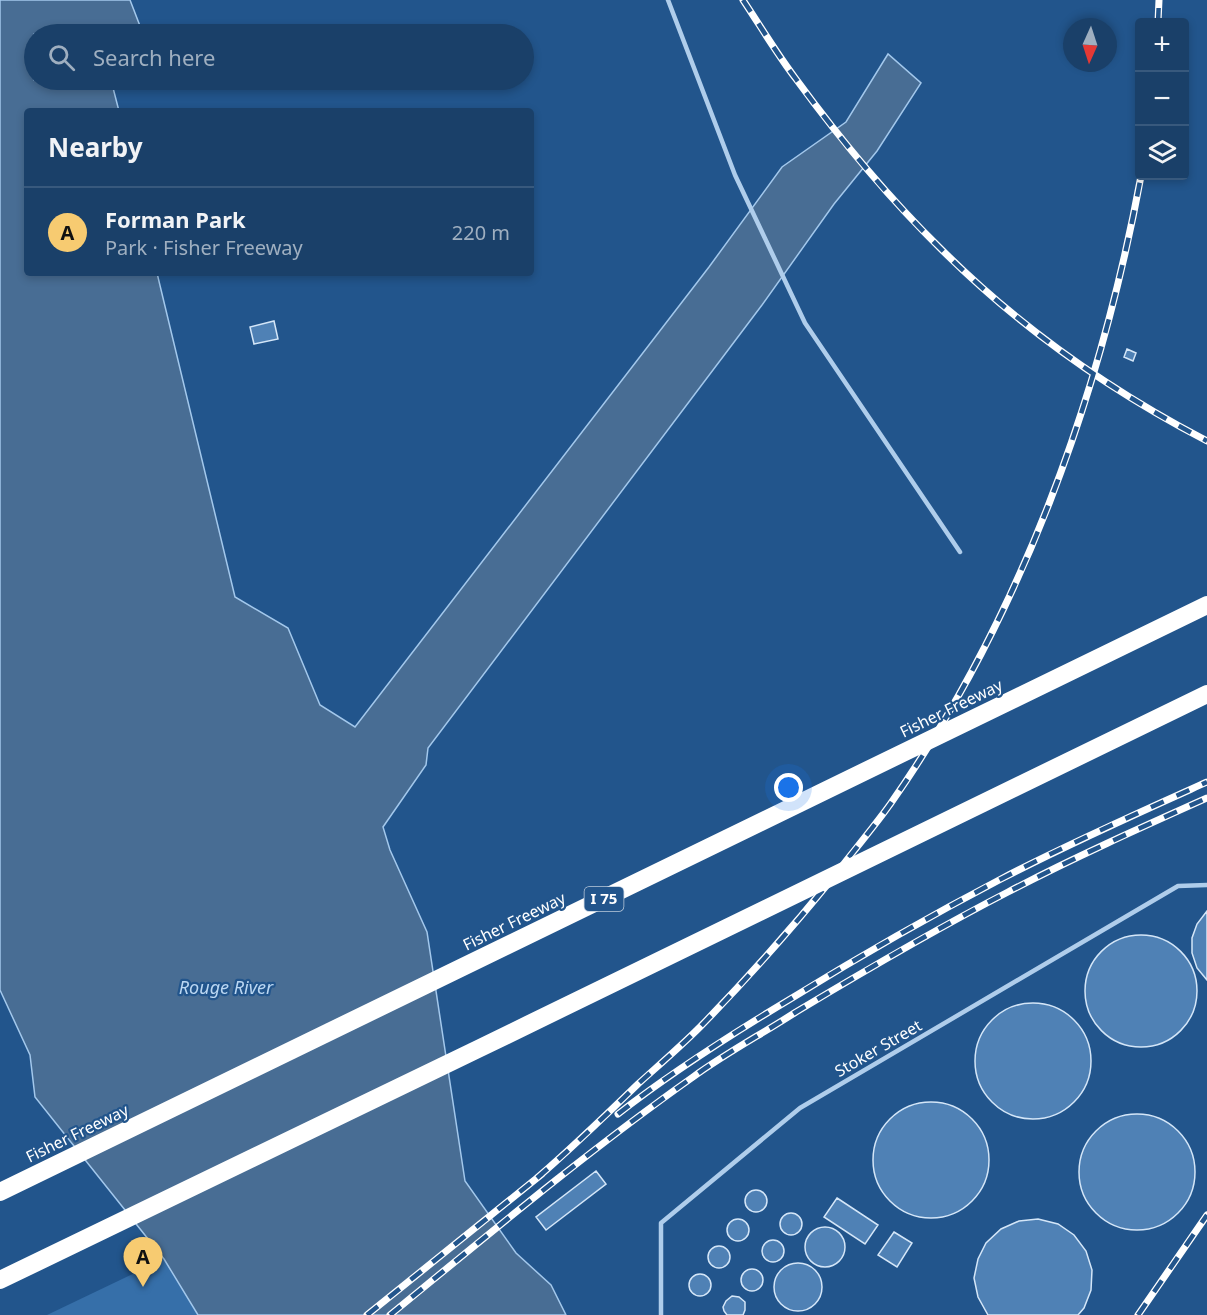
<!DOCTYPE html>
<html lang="en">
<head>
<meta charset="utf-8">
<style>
	:root { --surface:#1a4069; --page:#23476f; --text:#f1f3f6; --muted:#9fafc0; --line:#38597d; --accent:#f7cb71 }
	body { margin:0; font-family:"Noto Sans",sans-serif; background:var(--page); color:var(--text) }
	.controls { position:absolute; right:18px; top:18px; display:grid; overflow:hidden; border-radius:6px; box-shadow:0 3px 9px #0003 }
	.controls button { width:54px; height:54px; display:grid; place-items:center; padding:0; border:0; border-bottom:2px solid var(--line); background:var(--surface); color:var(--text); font:30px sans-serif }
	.compass { position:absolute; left:1063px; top:18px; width:54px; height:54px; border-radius:50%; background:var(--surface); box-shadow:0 3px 9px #0003; rotate:183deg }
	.you { position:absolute; left:789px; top:788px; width:21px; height:21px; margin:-15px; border:4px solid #fff; border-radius:50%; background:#1a73e8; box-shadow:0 0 0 9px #1a73e833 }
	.badge { display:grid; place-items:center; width:39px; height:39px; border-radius:50%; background:var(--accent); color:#111; font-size:20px; font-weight:700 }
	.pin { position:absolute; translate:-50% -50px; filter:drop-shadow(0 2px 3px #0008) }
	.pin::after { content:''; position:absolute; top:32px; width:21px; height:18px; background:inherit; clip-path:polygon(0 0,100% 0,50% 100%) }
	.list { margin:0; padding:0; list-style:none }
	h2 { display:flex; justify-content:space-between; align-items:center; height:78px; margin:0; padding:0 24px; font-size:26px }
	h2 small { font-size:20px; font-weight:400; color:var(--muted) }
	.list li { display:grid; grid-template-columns:39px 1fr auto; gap:18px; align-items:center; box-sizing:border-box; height:90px; padding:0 24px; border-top:2px solid var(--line) }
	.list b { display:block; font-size:22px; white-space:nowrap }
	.list p { margin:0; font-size:20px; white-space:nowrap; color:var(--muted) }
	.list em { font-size:20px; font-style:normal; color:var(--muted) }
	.icon { flex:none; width:33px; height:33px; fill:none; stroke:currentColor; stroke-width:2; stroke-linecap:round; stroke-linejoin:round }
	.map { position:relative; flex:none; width:1207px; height:1315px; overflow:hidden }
	.search { position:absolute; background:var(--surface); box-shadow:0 3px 9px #0003; left:24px; top:24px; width:510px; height:66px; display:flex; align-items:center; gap:15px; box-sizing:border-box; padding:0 21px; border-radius:33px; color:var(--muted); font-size:22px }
	.panel { position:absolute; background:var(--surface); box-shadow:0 3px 9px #0003; left:24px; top:108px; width:510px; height:168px; border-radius:6px }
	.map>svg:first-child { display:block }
	.green { fill:#366fa9 }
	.water { fill:#486d94; stroke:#a3c8ec; stroke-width:1.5 }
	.building { fill:#4f81b5; stroke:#d4e6f8; stroke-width:1.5 }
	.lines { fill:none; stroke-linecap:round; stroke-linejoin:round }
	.service { stroke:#afcdeb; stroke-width:4.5 }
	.rail-casing { stroke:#fff; stroke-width:7 }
	.rail { stroke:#22558c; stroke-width:4.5; stroke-dasharray:14; stroke-linecap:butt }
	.motorway-bridge { stroke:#fff; stroke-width:18 }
	.labels { text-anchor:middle; stroke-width:4.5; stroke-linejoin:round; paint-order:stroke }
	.shield { fill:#22558c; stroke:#bdccdc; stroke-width:1.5 }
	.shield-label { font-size:15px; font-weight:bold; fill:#fff }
	.street-label { font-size:16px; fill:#fff; stroke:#22558c }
	.water-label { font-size:18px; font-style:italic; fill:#bbd7f2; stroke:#22558c }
</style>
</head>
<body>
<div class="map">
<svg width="1207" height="1315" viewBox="0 0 1207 1315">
	<rect width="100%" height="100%" fill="#22558c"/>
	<!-- green -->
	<path class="green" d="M164 1259 198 1315H47Z"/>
	<!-- water -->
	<path class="water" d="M0 0H130L140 26 135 34H34V80H111L119 111H27V273H157L235 597 288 628 320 705 355 727 709 267 782 167 846 122 888 54 921 83 877 151 834 204 762 305 428 748 426 765 383 827 390 850 427 932 465 1181 516 1253 551 1285 566 1315H198L164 1259 35 1097 30 1055 0 990Z"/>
	<!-- building -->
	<path class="building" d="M274 321 278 339 254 344 250 327Z
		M1127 349 1136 353 1133 361 1124 357Z
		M1207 911V980L1197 968 1192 953V938L1197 924Z
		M1085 991a56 56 0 1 1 112 0a56 56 0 1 1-112 0Z
		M975 1061a58 58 0 1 1 116 0a58 58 0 1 1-116 0Z
		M873 1160a58 58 0 1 1 116 0a58 58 0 1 1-116 0Z
		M1079 1172a58 58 0 1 1 116 0a58 58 0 1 1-116 0Z
		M596 1171 606 1184 546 1230 536 1217Z
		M745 1201a11 11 0 1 1 22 0a11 11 0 1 1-22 0Z
		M837 1198 878 1225 865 1244 824 1217Z
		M780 1224a11 11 0 1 1 22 0a11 11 0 1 1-22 0Z
		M727 1230a11 11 0 1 1 22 0a11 11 0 1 1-22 0Z
		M1038 1219 1058 1224 1074 1235 1086 1251 1092 1270 1091 1290 1084 1308 1078 1315H988L978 1297 974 1278 978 1259 986 1243 1001 1229 1019 1221Z
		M805 1247a20 20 0 1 1 40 0a20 20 0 1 1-40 0Z
		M894 1232 912 1243 897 1267 878 1255Z
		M762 1251a11 11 0 1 1 22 0a11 11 0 1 1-22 0Z
		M708 1257a11 11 0 1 1 22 0a11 11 0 1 1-22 0Z
		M774 1287a24 24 0 1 1 48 0a24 24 0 1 1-48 0Z
		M741 1280a11 11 0 1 1 22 0a11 11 0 1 1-22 0Z
		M689 1285a11 11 0 1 1 22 0a11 11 0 1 1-22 0Z
		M732 1296 739 1297 745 1302V1310L743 1315H727L724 1311 723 1307 726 1301Z"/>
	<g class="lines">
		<!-- service -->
		<path class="service" d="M668 0 735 175 805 323 960 552
			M661 1315V1223L800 1108 1178 886 1207 885"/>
		<!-- rail casing -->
		<g class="rail-casing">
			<path id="rail" d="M743 0C761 27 777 54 796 79 840 139 887 196 940 248 1018 326 1109 390 1207 441
				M1158 22 1159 0
				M618 1114C673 1071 732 1034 792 998 860 956 930 916 1001 879 1068 844 1138 813 1207 782
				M537 1178C572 1148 605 1116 638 1084 659 1065 680 1047 700 1027 748 978 793 927 836 874 854 850 874 827 891 803 1021 617 1100 397 1141 176
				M367 1315 542 1174
				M390 1315C489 1234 588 1151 693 1077 726 1053 762 1034 796 1012 866 970 936 929 1008 892 1073 858 1140 828 1207 798
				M1138 1315 1207 1215"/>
		</g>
		<!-- rail -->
		<use href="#rail" class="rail"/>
		<!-- motorway-bridge -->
		<path class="motorway-bridge" d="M0 1192 1207 605
			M0 1280 478 1049 1207 694"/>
	</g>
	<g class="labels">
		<!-- shield labels -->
		<rect class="shield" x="584.5" y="887" width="39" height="24" rx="4.5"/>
		<g class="shield-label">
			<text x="604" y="904">I 75</text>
		</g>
		<!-- street labels -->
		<g class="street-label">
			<text transform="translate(951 708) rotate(-26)" y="6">Fisher Freeway</text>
			<text transform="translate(514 921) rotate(-26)" y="6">Fisher Freeway</text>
			<text transform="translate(878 1048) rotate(-30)" y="6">Stoker Street</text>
			<text transform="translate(77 1133) rotate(-26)" y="6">Fisher Freeway</text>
		</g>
		<!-- water labels -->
		<g class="water-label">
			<text x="226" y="994">Rouge River</text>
		</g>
	</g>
</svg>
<div class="controls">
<button>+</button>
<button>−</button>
<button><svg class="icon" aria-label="layers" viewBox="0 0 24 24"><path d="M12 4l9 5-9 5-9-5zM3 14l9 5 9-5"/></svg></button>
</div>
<svg class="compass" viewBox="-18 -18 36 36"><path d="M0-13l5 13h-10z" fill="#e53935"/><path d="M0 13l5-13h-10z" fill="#9fafc0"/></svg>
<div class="you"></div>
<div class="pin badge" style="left:143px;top:1287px">A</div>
<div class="search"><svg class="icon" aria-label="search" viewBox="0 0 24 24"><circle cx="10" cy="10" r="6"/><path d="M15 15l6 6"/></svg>Search here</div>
<section class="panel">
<h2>Nearby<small></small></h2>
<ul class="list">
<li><span class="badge">A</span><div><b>Forman Park</b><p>Park · Fisher Freeway</p></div><em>220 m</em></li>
</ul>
</section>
</div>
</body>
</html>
